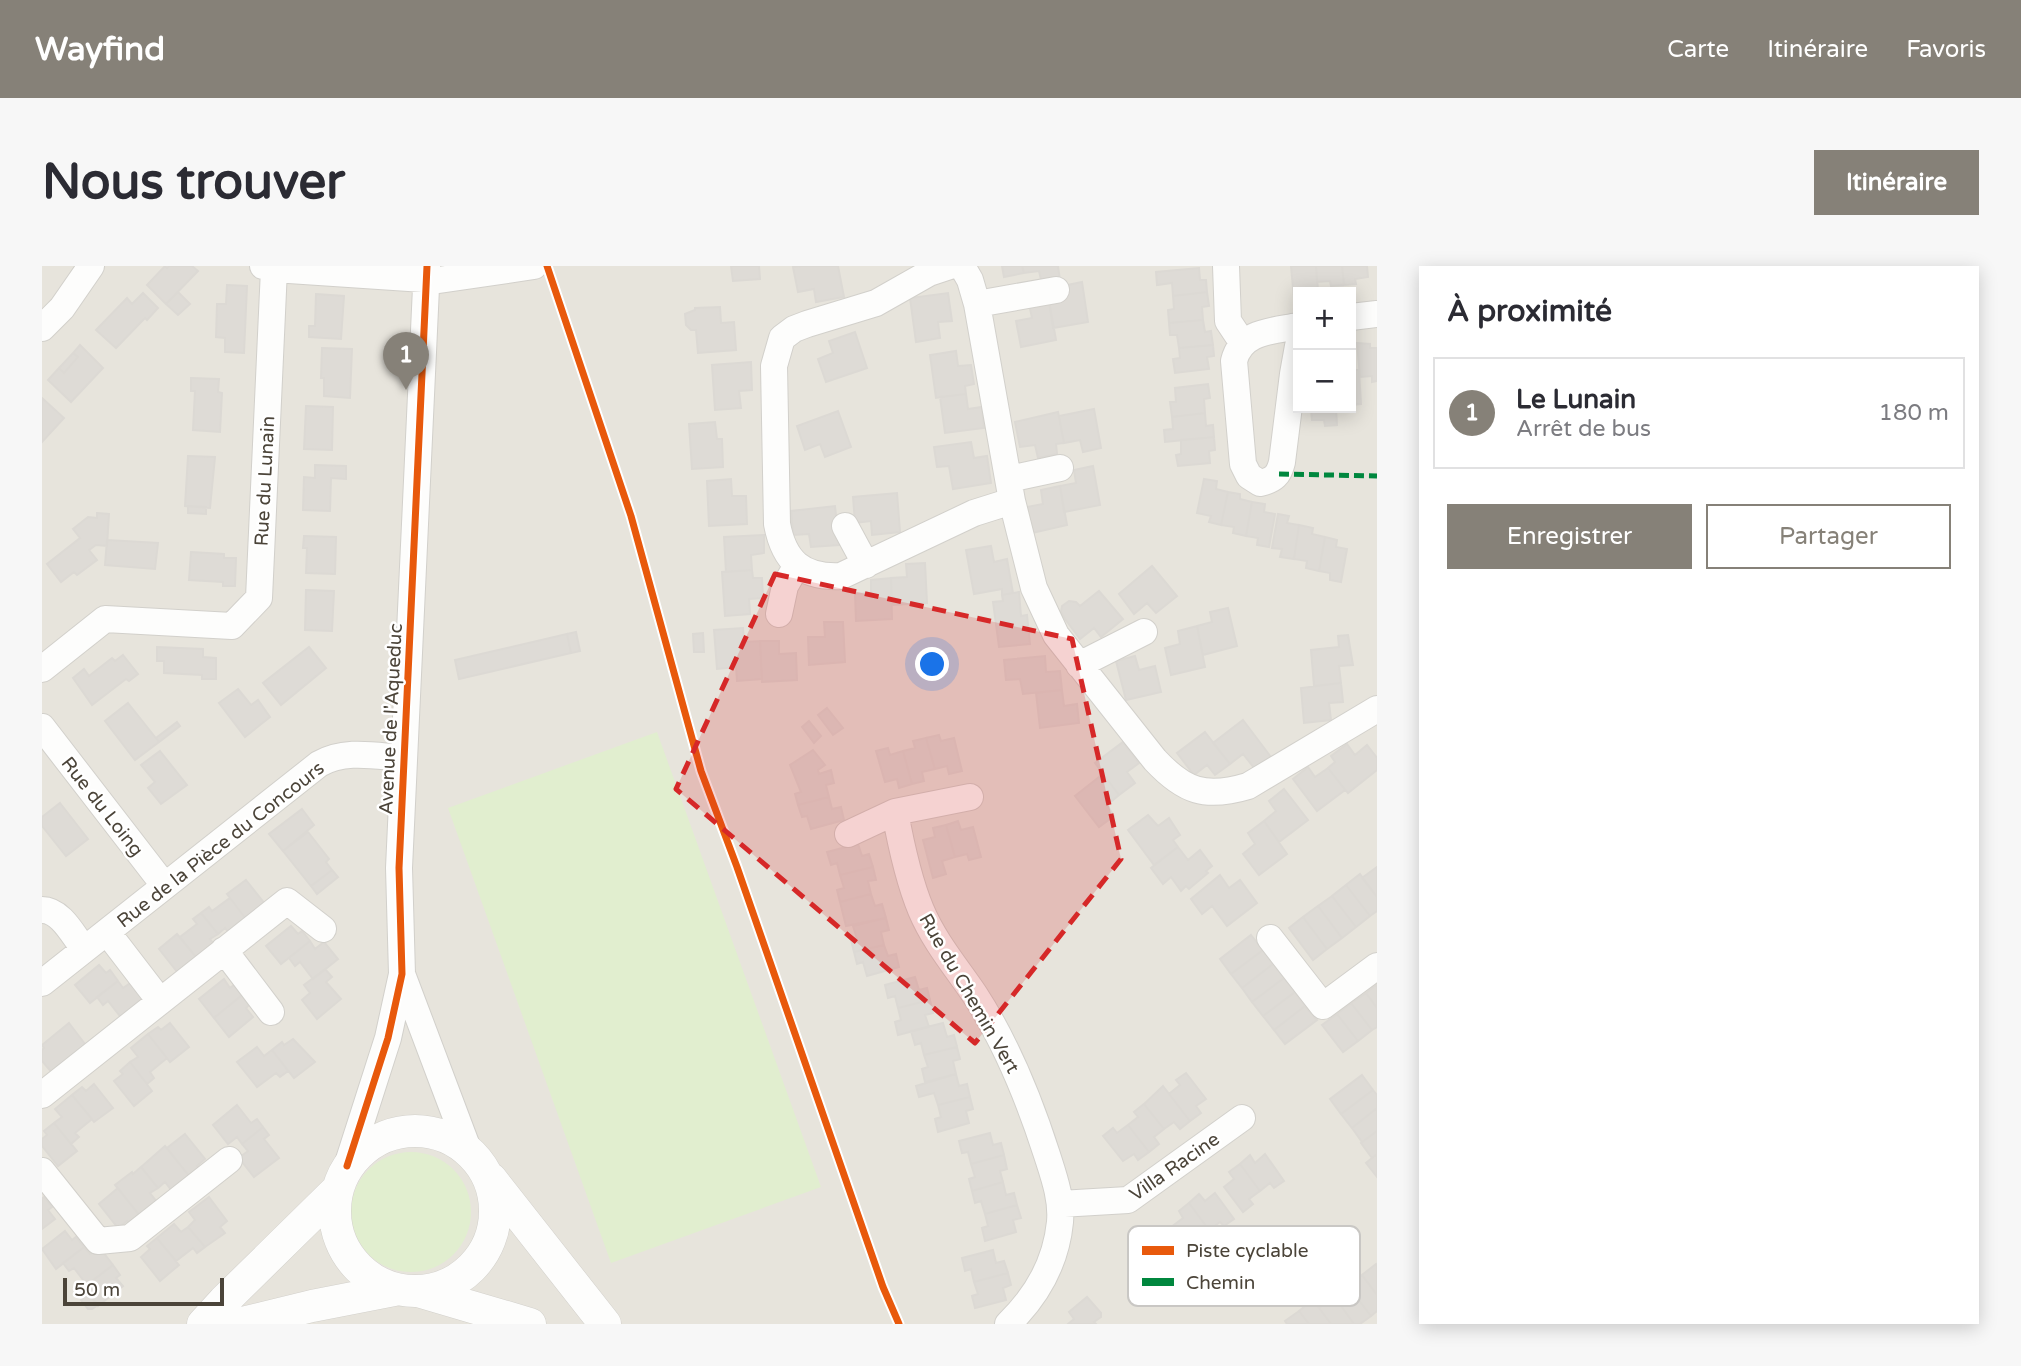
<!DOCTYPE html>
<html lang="fr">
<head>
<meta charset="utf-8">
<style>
	:root { --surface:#fff; --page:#f7f7f7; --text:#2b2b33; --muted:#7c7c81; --line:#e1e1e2; --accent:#868178 }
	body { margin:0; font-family:"Varela Round",sans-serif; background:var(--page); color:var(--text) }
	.controls { position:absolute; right:21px; top:21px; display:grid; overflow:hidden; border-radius:0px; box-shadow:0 4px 18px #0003 }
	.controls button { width:63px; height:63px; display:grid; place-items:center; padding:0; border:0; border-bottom:2px solid var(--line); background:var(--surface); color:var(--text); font:35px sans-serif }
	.scale { position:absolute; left:21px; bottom:18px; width:161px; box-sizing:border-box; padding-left:7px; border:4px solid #4b4439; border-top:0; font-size:19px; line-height:24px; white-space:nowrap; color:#4b4439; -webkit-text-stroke:5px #fff; paint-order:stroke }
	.you { position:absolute; left:891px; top:399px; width:24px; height:24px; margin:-18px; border:5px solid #fff; border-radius:50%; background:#1a73e8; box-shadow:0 0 0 10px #1a73e833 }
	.badge { display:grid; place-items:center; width:46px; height:46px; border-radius:50%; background:var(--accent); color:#fff; font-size:23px; font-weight:700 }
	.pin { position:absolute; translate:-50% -58px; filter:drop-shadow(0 2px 4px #0008) }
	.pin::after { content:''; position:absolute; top:37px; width:24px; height:21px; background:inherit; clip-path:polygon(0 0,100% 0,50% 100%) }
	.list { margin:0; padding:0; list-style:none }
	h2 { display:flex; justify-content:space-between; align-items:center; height:91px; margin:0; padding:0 28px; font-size:30px }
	h2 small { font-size:23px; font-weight:400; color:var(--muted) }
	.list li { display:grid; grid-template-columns:46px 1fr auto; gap:21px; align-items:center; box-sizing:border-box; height:112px; margin:0 14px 14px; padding:0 14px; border:2px solid var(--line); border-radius:0px }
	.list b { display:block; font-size:26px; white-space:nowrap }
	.list p { margin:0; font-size:23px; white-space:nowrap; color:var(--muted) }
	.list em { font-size:23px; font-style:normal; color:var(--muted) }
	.actions { display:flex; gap:14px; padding:21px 28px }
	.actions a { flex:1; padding:16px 0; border:2px solid var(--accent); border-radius:0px; text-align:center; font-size:24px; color:var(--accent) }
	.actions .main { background:var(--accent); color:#fff }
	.map { position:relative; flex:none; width:1335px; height:1058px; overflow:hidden; border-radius:0px }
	header { display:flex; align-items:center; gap:42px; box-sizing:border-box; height:98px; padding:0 35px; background:var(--accent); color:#fff }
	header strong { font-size:33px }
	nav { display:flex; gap:38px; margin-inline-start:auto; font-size:24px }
	.intro { display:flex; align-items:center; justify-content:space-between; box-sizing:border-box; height:168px; padding:0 42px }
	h1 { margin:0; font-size:49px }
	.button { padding:18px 32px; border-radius:0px; background:var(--accent); color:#fff; font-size:24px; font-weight:700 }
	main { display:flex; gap:42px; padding:0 42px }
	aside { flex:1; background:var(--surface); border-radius:0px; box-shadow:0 4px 18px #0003 }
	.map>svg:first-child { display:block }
	.residential { fill:#e7e4dc; fill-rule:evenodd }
	.green { fill:#e1eecf }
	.building { fill:#dedbd6; stroke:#dcd9d4; stroke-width:2 }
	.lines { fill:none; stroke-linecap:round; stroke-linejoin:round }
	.minor-casing { stroke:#d2d0cb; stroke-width:28 }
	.tertiary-casing { stroke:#d2d0cb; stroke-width:33 }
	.minor { stroke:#fdfdfc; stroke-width:26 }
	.tertiary { stroke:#fdfdfc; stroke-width:32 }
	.quiet { stroke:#00873e; stroke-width:5; stroke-dasharray:10 5; stroke-linecap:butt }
	.cycleway-casing { stroke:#fff; stroke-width:11 }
	.cycleway { stroke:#e8590c; stroke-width:7 }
	.marked { fill:#d62828; fill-opacity:0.2; stroke:#d62828; stroke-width:5; stroke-dasharray:14 9; stroke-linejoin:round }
	.labels { text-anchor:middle; stroke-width:5; stroke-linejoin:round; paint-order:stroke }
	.street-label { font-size:19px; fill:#4b4439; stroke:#fff }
	.key { fill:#fff; stroke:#c9c7c4; stroke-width:2 }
	.key-label { font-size:19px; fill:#4b4439 }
</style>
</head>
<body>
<header>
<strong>Wayfind</strong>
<nav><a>Carte</a><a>Itinéraire</a><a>Favoris</a></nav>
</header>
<div class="intro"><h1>Nous trouver</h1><a class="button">Itinéraire</a></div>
<main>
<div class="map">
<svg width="1335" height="1058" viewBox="0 0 1335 1058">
	<rect width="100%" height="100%" fill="#f4f2ee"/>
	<!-- residential -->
	<path class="residential" d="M0 0H1335V1058H0ZM1256 26H1309V142H1256Z"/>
	<!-- green -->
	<path class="green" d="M615 466 779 921 569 997 406 542Z
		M309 946a60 60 0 1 1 120 0a60 60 0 1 1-120 0Z"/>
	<!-- building -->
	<path class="building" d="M123 0 125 2 127 0H150L156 5 124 38 105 19Z
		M689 0H717L718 13 691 15Z
		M759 0H796L802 31 774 36 772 23 756 26 751 1Z
		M960 0H980L982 7 962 11Z
		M980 0H1016L1018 14 1000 18 997 5 982 7Z
		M1249 0H1274L1276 24 1256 26V33H1252Z
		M1274 0H1300L1302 19 1289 20 1288 15 1275 16Z
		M1300 0H1325L1326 11 1313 13 1314 18 1302 19Z
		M1157 2 1158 14H1164L1165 26 1131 30 1130 17 1115 19 1114 6Z
		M1040 16 1046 56 1011 62 1007 35 1021 20Z
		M185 19 205 20 202 87 183 86V72L174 71 175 38H184Z
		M136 26 148 38 136 49 124 38Z
		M1165 26 1167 40 1160 41 1161 54 1127 57 1126 44 1132 43 1131 30Z
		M101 27 116 42 105 54 103 52 74 82 54 64 85 32 90 38Z
		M906 27 910 55 896 56 898 72 874 76 868 32Z
		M274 28 302 30 299 73 267 71V60H273Z
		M1007 35 1014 74 979 81 974 55 990 52 987 38Z
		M678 41 679 57 692 56 694 84 656 87 654 64H649L644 59 643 48 653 44V42Z
		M1161 54 1163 66 1169 65 1171 79 1137 82 1135 69H1128L1127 57Z
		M813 66 825 102 784 116 776 93 791 87 787 75Z
		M1315 77 1328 78V82H1335V115L1330 116V110L1318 111Z
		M38 79 61 102 29 136 6 114 17 102 22 107 36 91 31 87Z
		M1171 79 1172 90 1165 91 1167 103 1133 107 1131 93 1138 92 1137 82Z
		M280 82 310 83 308 132 282 130V112H279Z
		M914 85 916 100 929 99 932 118 923 120 924 128 894 132 888 89Z
		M31 87 36 91 22 107 17 102Z
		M709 96 710 124 697 125 699 142 673 144 670 99Z
		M1309 104H1317L1319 138 1309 139Z
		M149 112 177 113 176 126 180 127 178 166 151 164 153 125H149Z
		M1166 118 1168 132 1162 133 1163 147 1130 151 1128 136H1134L1133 122Z
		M924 128 926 143 940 141 942 162 903 167 898 131Z
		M0 132 22 152 0 176Z
		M264 140 291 141 290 184 262 183Z
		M1269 142H1294L1295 159 1283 160 1282 154H1270Z
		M1052 143 1059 182 1041 186 1038 174 1022 177 1017 150Z
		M796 145 809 181 783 191 778 178 763 184 755 160Z
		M1016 146 1022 177 1014 178 1015 188 996 192 993 179 978 181 973 156Z
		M1163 147 1164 160 1171 159 1172 171 1123 176 1122 164 1131 163 1130 151Z
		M673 156 675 173H680L681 201 650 203 647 158Z
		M1172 171 1173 184 1167 185 1168 197 1136 200 1134 189 1139 188V174Z
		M929 176 932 192 945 190 949 217 911 223 907 200 895 201 892 181Z
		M146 190 173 191 168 242 143 240Z
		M273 199 304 200V213L289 212 288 245 261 244 262 211 273 212Z
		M1051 200 1058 239 1022 246 1018 220 1034 217 1032 204Z
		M689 213 690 230H704L705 258 667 260 665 215Z
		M1162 213 1175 215 1174 223 1186 226 1179 259 1167 256 1169 250 1155 247Z
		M1018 220 1025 259 990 267 985 241 1001 238 999 224Z
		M1186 226 1198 228V233L1210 236 1204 270 1191 267 1192 261 1179 259Z
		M855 227 858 266 830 269 829 255 813 257 811 231Z
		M1210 236 1223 238 1222 246 1233 248 1227 281 1215 279 1216 272 1204 270Z
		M146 240 164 241V248L146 247Z
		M793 240 797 279 769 281 767 268 751 269 749 245Z
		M55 247 67 248 65 280 54 279 47 284 55 294 35 309 32 306 19 316 5 298 38 272 31 263 46 251 55 252Z
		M1236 248 1247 250 1245 257 1257 259 1252 293 1238 291 1240 283 1230 282Z
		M1257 259 1271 262 1270 268 1283 271 1277 305 1264 302 1265 295 1252 293Z
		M722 269V287L709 289 710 304 684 306 682 271Z
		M262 270 294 271 293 308 264 307 265 282H261Z
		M1283 271 1295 274 1294 281 1305 283 1299 316 1288 314V307L1277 305Z
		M65 274 116 277 113 303 63 299Z
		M949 280 952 296 965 293 971 327 960 329V323L932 328 924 284Z
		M149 286 182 288V292H194L193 320H181V316L147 314Z
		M883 297 885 337 850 339 849 312 865 311 864 298Z
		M1110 300 1135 330 1114 347 1105 337 1092 348 1077 328Z
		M710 304 711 312H720L721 332 707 333 708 348 683 350 680 306Z
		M849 312 850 353 814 355 813 328 829 327V314Z
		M264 324 292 325 290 365 263 364Z
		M1057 325 1081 353 1059 371 1052 362 1038 373 1023 353 1019 346 1020 340 1027 335 1034 336 1038 340Z
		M977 326 979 350 985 349 988 378 957 381 951 336 961 335 960 329Z
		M1186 342 1195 380 1161 389 1155 360 1170 356 1168 346Z
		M782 356H801L803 396 767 399 766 371H783Z
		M1155 360 1163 401 1129 409 1123 382 1138 378 1136 365Z
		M701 362 702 376 718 375 720 413 695 415 694 401 675 403 672 364Z
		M534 366 538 385 529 387 525 368Z
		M661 367 662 386H652L651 368Z
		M525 368 529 387 417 413 413 394Z
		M1306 369 1311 399 1297 400 1299 417 1272 420 1269 384 1297 381 1296 370Z
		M718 375H737V388L754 387 755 414 720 416Z
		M115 381 161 383V391L174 392V413H160V409L122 407V395H115Z
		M267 381 284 402 239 439 221 417Z
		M81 389 96 408 87 415 84 413 50 439 31 412 42 403 47 410 70 392 73 395Z
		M1003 390 1004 406 1018 405 1020 424 981 428 978 413 964 414 962 394Z
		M1093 390 1097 404 1113 400 1119 426 1084 434 1074 395Z
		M1299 417 1301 436 1287 437 1289 454 1262 457 1259 422Z
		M196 423 209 439 216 434 228 451 203 471 177 437Z
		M1020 424 1022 440 1035 438 1037 457 998 462 994 427Z
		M86 437 117 476 93 494 63 455Z
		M785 442 801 462 791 469 776 449Z
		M1201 454 1229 491 1213 503 1201 488 1188 498 1171 477Z
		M767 455 779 470 772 477 760 461Z
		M135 456 138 460 117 476 114 472Z
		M1163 466 1188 498 1173 509 1165 499 1152 509 1135 487Z
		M897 469 899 475 912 472 920 505 907 508 905 500 893 503 884 472Z
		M884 472 893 503 880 506 882 515 870 518 861 485 873 482 871 475Z
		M1081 476 1097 497 1085 506 1093 517 1077 529 1053 497Z
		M1305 478 1313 489 1325 479 1335 492V504L1306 527 1286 502 1293 496 1289 490Z
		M846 482 848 489 861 485 870 518 857 522 855 513 843 516 834 485Z
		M771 484 783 499 776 504 777 508 789 504 792 517 784 519 787 531 756 539 753 528 759 526 748 499Z
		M118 485 145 519 119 538 106 522 113 516 99 499Z
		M1266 501 1273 511 1286 502 1303 524 1275 545 1251 513Z
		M1061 508 1077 529 1065 539 1072 550 1057 561 1033 530Z
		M1242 523 1266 554 1237 576 1222 555 1234 545 1227 535Z
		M787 531 790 543 799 541 802 554 769 563 765 550 760 551 756 539Z
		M18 537 46 573 24 590 0 560V551Z
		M260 543 272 559 241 585 227 568Z
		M1106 549 1116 560 1127 552 1138 569 1131 574 1136 581 1112 599 1086 564Z
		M916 555 919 564 931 561 939 591 927 594 925 588 913 591 904 559Z
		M1222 555 1245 588 1217 609 1201 588 1213 578 1206 567Z
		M904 559 913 591 900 595 904 608 891 612 881 574 893 571 891 562Z
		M266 566 287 593 284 596 290 604 269 620 241 585Z
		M816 578 820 590 827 588 831 601 798 609 795 597 789 599 785 586Z
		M1136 581 1146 594 1158 584 1170 600 1164 605 1166 607 1147 623 1144 620 1139 625 1129 611 1121 618 1109 602Z
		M831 601 834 614 826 615 829 628 798 636 795 624 802 622 798 609Z
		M1335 601V631L1320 612Z
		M290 604 296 611 275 628 269 620Z
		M1318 608 1335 631V645L1328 650 1304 619Z
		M1178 609 1187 622 1198 614 1215 637 1185 660 1170 640 1160 648 1149 633Z
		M204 614 223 638 207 657 185 628Z
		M1304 619 1328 650 1314 661 1290 630Z
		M829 628 833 640 840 638 844 652 804 660 798 636Z
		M1290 630 1314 661 1300 672 1276 640Z
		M188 632 207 657 190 670 183 662 176 668 159 647 167 641 170 645Z
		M1276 640 1300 672 1285 683 1261 651Z
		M159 647 176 668 168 673 175 682 158 696 138 671 155 658 151 653Z
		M1261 651 1285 683 1271 694 1247 662Z
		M844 652 847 664 839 666 842 679 812 686 809 674 815 673 811 660Z
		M249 660 256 668 260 665 268 675 239 698 224 680Z
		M135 668 158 696 136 707 117 683Z
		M1209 669 1221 684 1189 708 1178 693Z
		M268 675 273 683 282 676 296 693 271 713 258 696 253 700 247 692Z
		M842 679 846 690 854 688 857 701 825 710 821 696 815 698 812 686Z
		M1221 684 1231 698 1200 722 1189 708Z
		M1231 698 1242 712 1210 736 1200 722Z
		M57 699 64 707 68 704 76 715 48 737 33 719Z
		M283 703 290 711 284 716 299 733 275 753 260 734 268 727 262 719Z
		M873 711 877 724 885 722 888 734 856 742 853 730 846 732 843 719Z
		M1242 712 1253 726 1221 750 1210 736Z
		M182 713 188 722 192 719 200 729 172 752 157 733Z
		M76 715 81 722 91 715 106 734 81 754 66 735 61 739 55 731Z
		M1335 718V742L1324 727Z
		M1253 726 1263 740 1232 764 1221 750Z
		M1324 727 1335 742V761L1330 764 1309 737Z
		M200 729 207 739 204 742 211 751 187 771 172 752Z
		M888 734 891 747 883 749 887 761 856 769 853 756 859 754 856 742Z
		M1309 737 1330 764 1316 775 1295 748Z
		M1263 740 1275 754 1243 778 1232 764Z
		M1295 748 1316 775 1301 786 1280 759Z
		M27 757 46 782 12 809 0 795V784L2 782 0 779Z
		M128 757 147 781 128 796 106 768 116 761 119 764Z
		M901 757 905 771 912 769 915 781 882 789 879 777 873 779 869 765Z
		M106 768 125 792 108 806 112 812 105 818 88 796 96 791 89 782Z
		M251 773 273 796 252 812 230 784 240 776 242 779Z
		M215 781 222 790 230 784 246 805 238 811 234 807 215 821 195 796Z
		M915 781 918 793 911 795 914 808 883 816 880 803 886 801 882 789Z
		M88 796 110 825 92 840 72 815 81 808 78 805Z
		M1144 807 1164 833 1154 840 1159 847 1148 855 1127 828 1138 819 1134 814Z
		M914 808 917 820 925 818 928 831 896 839 892 827 877 831 874 820Z
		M1320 809 1331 824 1299 848 1288 833Z
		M52 818 71 842 52 856 30 829 40 821 44 825Z
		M1121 820 1148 855 1138 863 1132 856 1122 863 1102 838Z
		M1331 824 1335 829V842L1310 862 1299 848Z
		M30 829 50 853 33 867 37 871 29 878 12 857 20 851 13 843Z
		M928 831 931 843 924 845 927 857 896 866 893 853 899 851 896 839Z
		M1102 838 1122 863 1112 871 1117 878 1107 886 1086 859 1096 851 1092 846Z
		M195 839 209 857 215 853 221 861 200 878 195 871 186 878 171 859Z
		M1335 842V865L1320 876 1310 862Z
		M12 857 35 885 16 900 0 880V873L5 869 2 865Z
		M1086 859 1107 886 1096 894 1092 888 1081 895 1061 870 1071 862 1075 867Z
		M221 861 227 869 222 873 237 892 212 911 197 892 206 885 200 878Z
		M1335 865V888L1330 892 1319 877Z
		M948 867 951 879 959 877 962 889 929 898 926 886 920 887 917 875Z
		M143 868 163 893 155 900 158 903 148 911 125 882Z
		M123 880 148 911 130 925 123 916 116 922 99 901Z
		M1223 888 1242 915 1232 922 1228 917 1218 925 1198 898 1208 889 1213 897Z
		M1335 888V911L1324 897Z
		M962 889 965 903 958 905 961 916 930 925 927 913 933 911 929 898Z
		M1198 898 1218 925 1207 933 1211 938 1201 946 1182 921 1192 913 1187 906Z
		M99 901 116 922 108 927 115 936 98 950 73 919 90 906 91 908Z
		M961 916 964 929 972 927 975 939 943 948 939 935 933 937 930 925Z
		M76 922 98 950 88 958 85 955 76 962 57 938Z
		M1173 927 1192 953 1182 960 1178 956 1167 964 1147 937 1157 928 1163 935Z
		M2 931 10 941 6 944 13 953 0 963V933Z
		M167 931 185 955 178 961 183 967 163 981 146 961 153 954 147 946Z
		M1147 937 1167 964 1157 972 1161 977 1151 985 1132 959 1141 952 1137 945Z
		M975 939 979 952 971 954 974 966 943 975 940 962 946 960 943 948Z
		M132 958 139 966 146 961 163 981 155 987 151 982 134 995 115 972Z
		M1132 959 1151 985 1140 992 1137 988 1126 996 1106 969 1116 961 1121 967Z
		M23 965 30 974 34 971 42 981 14 1003 0 983Z
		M115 972 137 999 118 1015 99 991 108 983 105 980Z
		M42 981 48 988 57 981 71 999 45 1019 32 1002 27 1005 21 997Z
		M951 984 954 997 962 995 966 1007 932 1016 929 1003 923 1005 920 992Z
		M1334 998 1335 1000V1029L1320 1009Z
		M71 999 78 1009 74 1012 81 1020 56 1040 42 1021Z
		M966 1007 969 1019 961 1022 964 1034 933 1042 930 1030 936 1028 932 1016Z
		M1320 1009 1335 1029V1045L1329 1050 1306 1020Z
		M1306 1020 1329 1050 1318 1058H1312L1292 1030Z
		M46 1026 56 1039 50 1043H46L39 1034Z
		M1292 1030 1312 1058H1289L1277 1042Z
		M1045 1031 1059 1047V1051L1052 1056 1054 1058H1026L1032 1053 1027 1046Z
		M1271 1034 1289 1058H1267L1257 1045Z
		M1257 1045 1267 1058H1245L1243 1055Z"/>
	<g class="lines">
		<!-- minor casing -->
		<g class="minor-casing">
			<path id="minor" d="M221 0 232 3 397 14 492 0
				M908 0 887 7 834 37 765 58 752 63 740 72 732 100 735 258C742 295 760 312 799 310L932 247 970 235
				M920 0 928 14 935 38 970 235 992 322 1014 369 1113 494C1142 525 1163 533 1206 520L1335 443
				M1184 0 1186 55 1200 76
				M935 38 1014 24
				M1309 51 1335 48
				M1256 60C1231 65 1199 65 1192 95L1201 198 1207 210 1218 217C1232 214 1237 209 1240 196L1251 108 1256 80
				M0 62 20 42 49 0
				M967 213 1018 202
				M803 260 824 299
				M737 348 743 320 755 299
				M1037 399 1102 366
				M0 403 63 353 190 360 217 332 232 3
				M0 461 122 619
				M853 546C859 579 866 613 879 644 892 675 914 701 933 729 965 778 987 833 1005 889 1012 911 1020 933 1018 956 1014 997 995 1030 966 1058
				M806 568 853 546 928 531
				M0 644C19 644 31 669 42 683
				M65 666 118 735
				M1228 672 1281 740 1335 700
				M182 684 229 746
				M360 708 426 883
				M0 717 277 498C303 483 333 490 361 492
				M0 829 245 635 281 663
				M305 900 346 772 360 708 357 602 385 0
				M0 905 56 975 88 972 187 894
				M1018 938 1086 934 1200 852"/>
		</g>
		<!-- tertiary casing -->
		<g class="tertiary-casing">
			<path id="tertiary" d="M293 945a80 80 0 1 1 160 0a80 80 0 1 1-160 0Z
				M449 913 563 1058
				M379 1026 488 1058
				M161 1058 182 1035 294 925
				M196 1058 270 1040 352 1024"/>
		</g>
		<!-- minor -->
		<use href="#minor" class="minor"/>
		<!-- tertiary -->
		<use href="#tertiary" class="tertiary"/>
		<!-- quiet -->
		<path class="quiet" d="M1237 208 1335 210"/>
		<!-- cycleway casing -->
		<g class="cycleway-casing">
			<path id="cycleway" d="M505 0 589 250 659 505 695 601 841 1021 857 1058
				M305 900 346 772 360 708 357 602 385 0"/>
		</g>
		<!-- cycleway -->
		<use href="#cycleway" class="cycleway"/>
	</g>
	<!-- marked area -->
	<path class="marked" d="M733 308 1030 373 1079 593 933 777 634 523Z"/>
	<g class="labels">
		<!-- street labels -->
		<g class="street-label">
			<text transform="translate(222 215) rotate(-87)" y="7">Rue du Lunain</text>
			<text transform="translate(348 453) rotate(-87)" y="7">Avenue de l'Aqueduc</text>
			<text transform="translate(61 540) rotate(52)" y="7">Rue du Loing</text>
			<text transform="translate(178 578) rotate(-38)" y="7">Rue de la Pièce du Concours</text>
			<text transform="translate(928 727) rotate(60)" y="7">Rue du Chemin Vert</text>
			<text transform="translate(1132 900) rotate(-35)" y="7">Villa Racine</text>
		</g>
	</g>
	<!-- legend -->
	<rect x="1086" y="960" width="232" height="80" rx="10" class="key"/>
	<rect x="1100" y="980" width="32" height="9" fill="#e8590c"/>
	<rect x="1100" y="1012" width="32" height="8" fill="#00873e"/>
	<g class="key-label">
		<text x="1144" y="991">Piste cyclable</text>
		<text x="1144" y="1023">Chemin</text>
	</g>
</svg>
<div class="controls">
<button>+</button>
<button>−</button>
</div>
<div class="scale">50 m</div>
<div class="you"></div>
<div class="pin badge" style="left:364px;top:124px">1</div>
</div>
<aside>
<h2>À proximité<small></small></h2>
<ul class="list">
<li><span class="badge">1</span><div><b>Le Lunain</b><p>Arrêt de bus</p></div><em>180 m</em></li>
</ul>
<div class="actions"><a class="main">Enregistrer</a><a>Partager</a></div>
</aside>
</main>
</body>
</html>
